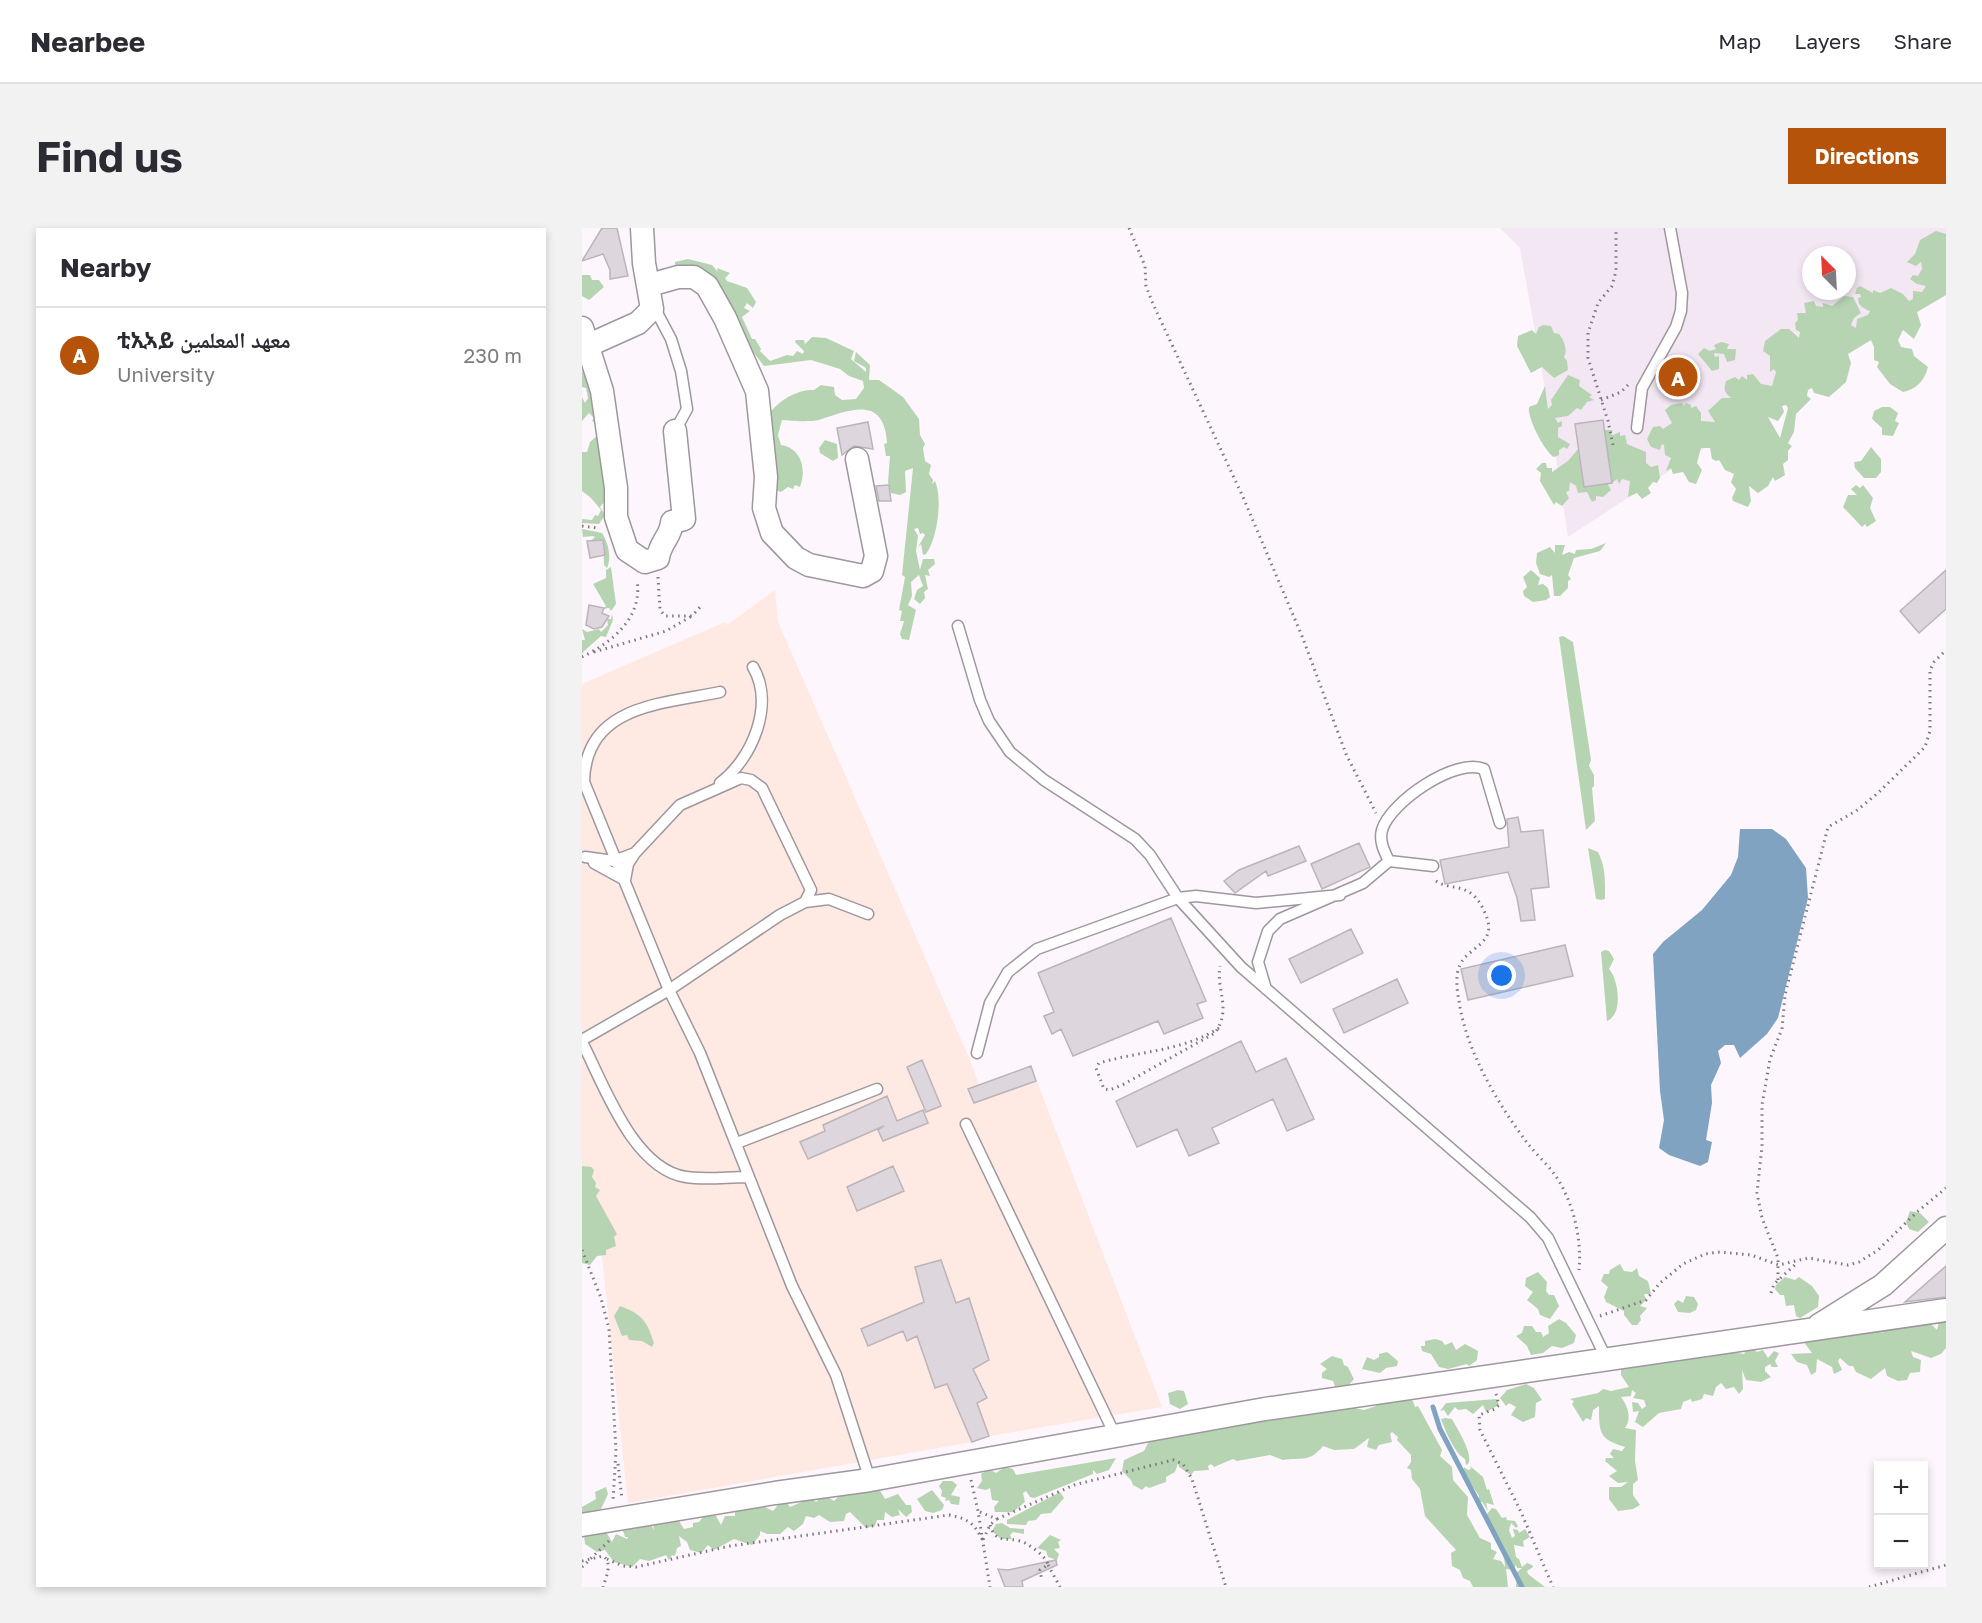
<!DOCTYPE html>
<html lang="en">
<head>
<meta charset="utf-8">
<style>
	:root { --surface:#fff; --page:#f2f2f3; --text:#2b2b33; --muted:#7c7c81; --line:#e1e1e2; --accent:#b45309 }
	body { margin:0; font-family:"Golos Text","Noto Naskh Arabic","Noto Sans Ethiopic",sans-serif; background:var(--page); color:var(--text) }
	.controls { position:absolute; right:18px; bottom:18px; display:grid; overflow:hidden; border-radius:0px; box-shadow:0 3px 9px #0003 }
	.controls button { width:54px; height:54px; display:grid; place-items:center; padding:0; border:0; border-bottom:2px solid var(--line); background:var(--surface); color:var(--text); font:30px sans-serif }
	.compass { position:absolute; left:1220px; top:18px; width:54px; height:54px; border-radius:50%; background:var(--surface); box-shadow:0 3px 9px #0003; rotate:336deg }
	.you { position:absolute; left:920px; top:748px; width:21px; height:21px; margin:-15px; border:4px solid #fff; border-radius:50%; background:#1a73e8; box-shadow:0 0 0 9px #1a73e833 }
	.badge { display:grid; place-items:center; width:39px; height:39px; border-radius:50%; background:var(--accent); color:#fff; font-size:20px; font-weight:700 }
	.pin { position:absolute; translate:-50% -50%; border:3px solid #fff; box-shadow:0 2px 6px #0006 }
	.list { margin:0; padding:0; list-style:none }
	h2 { display:flex; justify-content:space-between; align-items:center; height:78px; margin:0; padding:0 24px; font-size:26px }
	h2 small { font-size:20px; font-weight:400; color:var(--muted) }
	.list li { display:grid; grid-template-columns:39px 1fr auto; gap:18px; align-items:center; box-sizing:border-box; height:96px; padding:0 24px; border-top:2px solid var(--line) }
	.list b { display:block; font-size:22px; white-space:nowrap }
	.list p { margin:0; font-size:20px; white-space:nowrap; color:var(--muted) }
	.list em { font-size:20px; font-style:normal; color:var(--muted) }
	.map { position:relative; flex:none; width:1364px; height:1359px; overflow:hidden; border-radius:0px }
	header { display:flex; align-items:center; gap:36px; box-sizing:border-box; height:84px; padding:0 30px; background:var(--surface); border-bottom:2px solid var(--line) }
	header strong { font-size:28px }
	nav { display:flex; gap:33px; margin-inline-start:auto; font-size:21px }
	.intro { display:flex; align-items:center; justify-content:space-between; box-sizing:border-box; height:144px; padding:0 36px }
	h1 { margin:0; font-size:42px }
	.button { padding:15px 27px; border-radius:0px; background:var(--accent); color:#fff; font-size:21px; font-weight:700 }
	main { display:flex; gap:36px; padding:0 36px }
	aside { flex:1; background:var(--surface); border-radius:0px; box-shadow:0 3px 9px #0003 }
	.map>svg:first-child { display:block }
	.industrial { fill:#fee9e3 }
	.built { fill:#f3e7f3; fill-rule:evenodd }
	.green { fill:#b7d4b2; fill-rule:evenodd }
	.water { fill:#7fa3c0 }
	.lines { fill:none; stroke-linecap:round; stroke-linejoin:round }
	.stream { stroke:#7fa3c0; stroke-width:5 }
	.building { fill:#ddd6dd; stroke:#bbb4bb; stroke-width:1.5 }
	.service-casing { stroke:#9e979e; stroke-width:13 }
	.minor-casing { stroke:#9e979e; stroke-width:25 }
	.path { stroke:#7d787d; stroke-width:3; stroke-dasharray:1.5 4.5; stroke-linecap:butt }
	.service { stroke:#fff; stroke-width:10 }
	.minor { stroke:#fff; stroke-width:22 }
</style>
</head>
<body>
<header>
<strong>Nearbee</strong>
<nav><a>Map</a><a>Layers</a><a>Share</a></nav>
</header>
<div class="intro"><h1>Find us</h1><a class="button">Directions</a></div>
<main>
<aside>
<h2>Nearby<small></small></h2>
<ul class="list">
<li><span class="badge">A</span><div><b>ቲኢኣይ معهد المعلمين</b><p>University</p></div><em>230 m</em></li>
</ul>
</aside>
<div class="map">
<svg width="1364" height="1359" viewBox="0 0 1364 1359">
	<rect width="100%" height="100%" fill="#fdf6fd"/>
	<!-- industrial -->
	<path class="industrial" d="M193 362 196 394 388 832 397 857 449 838 580 1179 407 1208 390 1214 46 1275 20 1028 0 979V456L143 394 145 397Z"/>
	<!-- built -->
	<path class="built" d="M918 0H1364V67L1266 126 986 309 965 171 938 20ZM1229 27H1265V63H1229Z"/>
	<!-- green -->
	<path class="green" d="M1354 3 1364 6V67L1335 84 1339 97 1332 111 1321 102 1316 112 1319 119 1330 121 1332 128 1346 139C1342 154 1334 161 1321 164L1308 156 1295 139 1297 134 1292 132V119L1289 112 1266 126 1269 135 1264 154 1247 169 1232 165 1230 160 1226 162 1225 168 1229 171 1214 186 1212 204 1206 215 1210 218 1206 223V232L1201 236 1203 247 1193 253 1191 249 1186 258 1176 265 1167 258 1169 273 1166 279 1151 273 1150 270 1154 261 1149 254 1152 246 1143 242 1137 232 1134 233 1130 231 1128 220H1119L1115 235 1120 242 1114 256 1107 254 1101 244 1091 246 1089 240 1084 243 1089 230 1083 227 1082 217 1080 216 1078 222 1069 219 1065 211 1071 199 1078 198 1081 201 1090 195 1083 182 1089 177 1100 175 1102 178 1104 175 1109 177V180L1114 178 1119 185V193L1133 194 1126 183 1140 170H1149C1141 162 1142 162 1144 153L1153 149 1157 152 1160 148 1165 152V147L1171 146 1179 156 1190 158 1194 144 1192 141 1188 144V128L1181 123 1183 113 1199 101H1207L1217 110 1218 104 1214 102 1213 95 1216 92 1215 85H1224L1222 75 1232 73 1234 78 1241 79V75L1250 78 1262 68 1271 69 1279 85 1272 90 1269 97 1274 100 1275 91 1286 87 1288 83C1282 81 1276 78 1276 70L1279 69 1278 66H1273L1275 60 1278 58 1291 65V62L1298 65 1309 60 1321 66 1327 73 1331 71V63L1340 64 1344 58 1335 56 1328 51 1331 47 1336 48 1340 41 1339 34 1334 38 1325 34 1333 26 1338 12ZM1204 177 1206 180 1198 210 1186 189 1196 193 1202 184 1200 178Z
		M106 31 130 37 136 44 135 40 148 45 143 50 145 53 165 60 174 74 171 80 165 75 162 80 168 83 160 89 170 111H173L179 121 178 123 188 133 205 127 211 128 215 123 221 126 222 123 213 114 214 112H222L223 116 230 109 244 110 272 123 269 131 284 144V140L272 133 274 124 288 137 287 152H297L321 169 337 191 338 207 343 216 341 220 343 233 349 237 347 246 351 252 350 256 353 253C361 271 355 312 344 326L341 327 339 316 336 319 343 307 341 305 338 306 336 300 332 301 336 308 334 323 338 342 341 331H352L353 336 346 342 348 348 343 347 346 361 342 364 343 370 338 376 332 371 335 362 341 358 337 347 329 354 330 368 326 377 334 382 327 412 320 411 318 406 322 393H318L320 383 317 382 323 349 320 347 331 240 323 243 324 264 318 267 309 265 306 254 308 228H304L302 216 305 215C302 168 270 181 237 192 229 194 209 193 200 192L196 207 199 217C219 220 225 241 218 259L213 257 211 261 206 259 199 264 192 261 187 186C197 172 216 161 232 162L239 157 252 159 253 167 260 172 274 171 282 160 281 153 267 148 258 141 229 132 182 138 168 120 133 49 118 44 93 42V34Z
		M0 47H8L10 52H17L22 59 7 72 0 68Z
		M961 97 969 98 972 105 977 106C982 112 986 122 982 129L985 133 986 142 972 150 960 139 949 145 935 118 936 108 950 102 954 106 957 99Z
		M1139 114 1147 116 1145 121H1154L1153 132 1145 134 1142 126 1132 125 1133 129 1137 128V141L1130 143 1116 126 1122 120 1128 123 1134 121 1132 117Z
		M0 143 11 158 14 195 10 193 12 190 7 185 0 193V169L3 175 6 170 4 160 0 159Z
		M986 147 998 152 997 158 1010 167 1007 169 1012 172 1005 174 999 182 995 180 986 188 973 190 976 195 980 193V198L976 200V209L988 216 985 221 982 219 977 222V227L972 229C963 224 945 190 947 179L955 176 963 158 966 181 970 177 969 172Z
		M1300 179H1308L1316 185 1313 193 1317 195 1311 208 1300 207V200L1290 191 1292 183Z
		M1023 202H1031L1029 206 1031 207 1038 204V208L1043 207 1045 216 1064 224V235L1069 239 1076 237 1078 250 1075 255 1071 254 1066 260 1069 265 1060 271 1055 265 1046 269 1048 253 1040 251 1037 256 1035 251 1030 255 1024 253 1029 262 1021 269 1014 268V272L1010 274 1005 264 996 265 994 258 988 254 987 263 984 264 987 270 980 278 974 274 972 277 958 253 959 245 954 241 960 235H964L965 240H970V244L986 233 996 221 1002 259H1008Z
		M17 206 20 223 18 228 21 236 25 271 18 279 23 287 17 296 0 295V291L10 292 13 287 16 288 19 282 9 270 0 263V224H5L8 214Z
		M243 212 255 216 256 230 251 233 238 225 237 220Z
		M1289 219 1299 231V244L1294 250H1282L1273 240 1272 234 1279 233Z
		M1274 257 1278 260 1281 257 1291 270 1288 280 1294 293 1285 299 1283 296 1280 299 1261 279 1266 267H1275L1269 261Z
		M0 301 20 305C26 314 30 329 25 340L22 337 21 313 10 312 13 309 11 308 1 309Z
		M1024 315 1018 323 992 330 986 347 989 351 986 353V360L978 368H972L970 347 967 349 958 346 954 335 955 325 968 319 973 325V317H983L980 327 987 324 993 326 994 322 1009 321Z
		M29 339 34 376 29 383 27 380 21 381 24 378 11 356 24 350V342Z
		M949 342 958 350 956 357 961 356 966 360 968 369 964 372 951 374 942 368 941 363 945 359 941 349Z
		M30 386 31 392 24 409 19 408 0 425V412H3L0 401 5 404 17 401 19 404 26 397 25 391H29Z
		M981 408 991 414 1009 532 1007 538 1012 547V558L1010 560 1013 593 1004 602 977 409Z
		M1006 620 1016 624C1024 640 1023 653 1023 671L1019 672 1014 671Z
		M1023 722 1027 723 1032 731 1027 741C1036 750 1042 786 1025 793L1019 724Z
		M0 938 9 939 12 942 10 949 14 955 13 959 18 962 14 968 35 1006 32 1009 34 1018 24 1022V1027L15 1028 8 1037 0 1035Z
		M1328 983 1338 985 1347 994 1336 1004 1327 1001 1324 994Z
		M1038 1036 1042 1043 1050 1044 1055 1040 1057 1048 1066 1053 1069 1066H1062L1064 1072 1058 1078 1065 1080 1058 1088 1059 1092 1055 1097H1050L1042 1087V1083L1024 1074 1022 1069 1026 1059 1019 1053 1022 1046H1027L1028 1042Z
		M956 1044 965 1054 964 1063 967 1067H972L977 1078 968 1091 958 1087 956 1081 945 1072 951 1064 943 1058 944 1050Z
		M1203 1049 1213 1052 1217 1049 1230 1058 1237 1068 1236 1079 1218 1090 1214 1088 1212 1077 1204 1078 1202 1067H1198L1193 1061 1194 1057Z
		M1104 1068 1112 1069 1116 1076 1114 1082 1108 1085 1096 1084 1092 1076 1096 1072 1101 1075Z
		M38 1078C60 1086 65 1093 72 1115L70 1119 60 1113 47 1112 45 1107 40 1108 32 1088Z
		M1364 1087V1120L1359 1126 1349 1130 1329 1123 1331 1129 1339 1132 1338 1144 1328 1145 1325 1152 1316 1153 1305 1148 1303 1140 1289 1151 1274 1144 1271 1138H1267L1258 1130 1256 1133 1260 1142 1252 1146 1250 1139 1235 1131 1234 1144 1229 1147 1225 1137 1215 1134 1209 1126 1230 1125 1221 1113 1298 1103 1301 1105 1297 1096 1347 1094 1355 1102 1357 1094Z
		M977 1091 984 1095 994 1107 992 1115 980 1120 970 1118 961 1125 949 1127 945 1118 934 1108 940 1105 942 1098H950L954 1104H959L961 1109 967 1105 966 1098Z
		M853 1111 860 1113 863 1117 870 1114 874 1122 883 1116 896 1123 895 1132 887 1138 885 1136 866 1141 857 1139 849 1126 840 1123 839 1118H843V1113Z
		M1172 1121 1175 1124 1181 1122 1186 1130 1192 1123 1197 1125 1193 1133 1196 1139H1190L1188 1136 1183 1139V1143L1189 1149 1179 1154 1164 1152 1160 1142 1161 1161 1157 1166 1152 1159 1144 1161 1139 1155 1134 1159 1131 1168 1122 1166 1120 1171 1110 1174 1109 1171 1101 1174 1099 1181 1077 1185 1061 1199 1053 1194 1057 1183 1051 1184 1050 1174 1056 1175 1060 1181 1064 1178 1062 1172 1051 1170 1054 1165 1050 1162 1049 1168 1039 1169C1046 1178 1050 1191 1043 1200L1054 1202 1053 1233 1056 1252 1051 1256V1267L1058 1277 1051 1281 1036 1283 1027 1271V1259H1039L1046 1254 1036 1255 1027 1248 1035 1243 1023 1233 1024 1230H1032L1028 1226 1031 1221 1040 1223 1043 1219C1017 1211 1017 1205 1017 1178L1011 1182 1009 1192 1004 1190 1001 1194 990 1176 992 1173 988 1171 1016 1165 1021 1161 1029 1163 1047 1159 1039 1147V1139L1125 1125 1128 1128 1146 1123 1162 1126 1164 1122Z
		M805 1124 816 1133 815 1138 804 1140 798 1145 780 1141 785 1129 792 1132 797 1129V1126Z
		M750 1128 760 1131 762 1137 766 1139 772 1151 764 1160 754 1161 751 1153 740 1150V1145L745 1141 738 1136Z
		M944 1156 952 1160 960 1172 954 1175 953 1189 941 1194 929 1187 934 1179 927 1175 924 1178 918 1170 925 1162Z
		M596 1162 602 1163 606 1176 598 1181 588 1176 586 1165Z
		M824 1170 831 1173 833 1179 836 1178 860 1222 858 1228 870 1239 871 1252 886 1269 885 1287 898 1310 909 1315V1321L915 1324 911 1331 919 1333 923 1339C923 1319 907 1307 905 1286L910 1280 914 1281 920 1290 924 1289 925 1292 933 1293 936 1298 934 1300 929 1295 927 1302 930 1310 933 1308 931 1301 936 1302 937 1305 943 1301 948 1309 941 1313 942 1319 932 1317 934 1329 937 1331 940 1339 945 1335 950 1337 951 1339 945 1343 946 1346 963 1359H934L935 1344 940 1340H935L934 1337 931 1342 924 1341 926 1359H891L888 1353 881 1350 878 1342 870 1338 869 1325 874 1322 843 1288 838 1261 830 1251 829 1242 825 1240 829 1234V1227L815 1212 816 1209 810 1204 808 1206 810 1214 797 1217 794 1222 785 1219 787 1210 772 1221 752 1222 741 1218C727 1235 721 1229 701 1232L688 1227 655 1233 651 1231 632 1239 629 1236 626 1238 627 1242 612 1243 609 1247 597 1239 596 1235 593 1244 584 1249V1254L567 1260 564 1258 560 1262 551 1257 549 1252 540 1243 542 1232 562 1223 567 1213 628 1199 630 1203 700 1188 703 1191 728 1181 731 1186 760 1178 764 1181 767 1179 782 1182 794 1178 796 1172Z
		M915 1171 917 1177 904 1184 901 1177 891 1186 884 1181 876 1182 873 1179 866 1188 862 1182 858 1183 864 1175Z
		M863 1190 870 1191C876 1202 892 1227 886 1236L884 1237 883 1231C873 1226 863 1202 859 1191Z
		M534 1230 527 1242 515 1246 511 1242V1246L452 1270 448 1269 444 1263 441 1265 443 1274 431 1284H413L412 1279 417 1273 410 1272 408 1260 404 1262 395 1260 400 1253 399 1246 407 1241 414 1245 423 1239 431 1241 434 1247Z
		M888 1238 901 1249 905 1262 907 1261 912 1277 904 1275 906 1283 900 1274H896L897 1268 881 1244 882 1239 886 1242 889 1241Z
		M361 1253H370L375 1257 369 1267 378 1269 377 1277 369 1276 367 1272 363 1273 364 1270 359 1268 360 1263 357 1258Z
		M24 1259 26 1266 19 1281 0 1290V1279L14 1271 13 1264Z
		M277 1261 279 1265 297 1261 303 1271 316 1266 324 1277H329L330 1284 324 1289 316 1281 318 1287 310 1289 303 1284 302 1292H295L293 1298 284 1300 268 1284 264 1286 262 1293 248 1294 237 1287 232 1290 224 1288 221 1296 212 1303 206 1299 198 1306H185L178 1303V1307L170 1317 152 1311 132 1322 126 1317 119 1325 108 1322 105 1314 97 1308 99 1318 95 1320 93 1328 90 1327 87 1332 84 1327 67 1333 58 1331 50 1339 32 1334 23 1322 15 1324 3 1316 2 1307 24 1304 30 1314 34 1306 45 1311 46 1309H43L41 1303 44 1299 50 1298 53 1302 54 1299 68 1295 72 1302 71 1296 93 1287 102 1301 111 1299V1295L117 1294 124 1285 134 1288 139 1297 143 1288H153V1281L177 1276 191 1283 197 1276 205 1275 208 1279 229 1270 234 1274 238 1270 246 1269 252 1273 259 1266H267V1263Z
		M350 1262 362 1277 360 1282 351 1285 343 1283 335 1271Z
		M478 1264 482 1270 469 1285 459 1286 454 1292 446 1293 444 1297 425 1296V1292Z
		M420 1295 428 1300 442 1301V1306L431 1304 428 1307 430 1311H419L410 1303 414 1296Z
		M468 1307 479 1312 476 1314 478 1320 472 1321 477 1326 475 1332 466 1329 464 1323 455 1320Z"/>
	<!-- water -->
	<path class="water" d="M1158 601H1190L1204 611 1224 640 1226 670 1196 790 1185 806 1158 830 1152 817H1143L1136 823 1139 835 1129 857 1130 875 1124 912 1130 914 1126 934 1118 938 1087 927 1077 920 1082 892 1078 863 1071 726 1081 714 1120 682 1149 647 1156 629Z"/>
	<g class="lines">
		<!-- stream -->
		<path class="stream" d="M851 1179 858 1201 940 1359"/>
	</g>
	<!-- building -->
	<path class="building" d="M20 0H35L46 48 28 51V42L21 26 0 33Z
		M1021 192 1030 255 1002 259 993 196Z
		M286 194 291 221 272 218 260 227 255 200Z
		M307 257 309 273H297L294 258Z
		M21 312 23 327 8 330 5 313Z
		M1364 342V381L1337 405 1318 383Z
		M7 377 22 380 20 385 27 388 20 399 12 401 4 397Z
		M936 589 939 604 961 602 967 659 949 661 953 692 939 693 935 670 926 644 863 656 858 632 927 619 925 591Z
		M777 615 788 639 740 661 729 636Z
		M717 618 724 633 686 648 684 643 653 665 642 653 657 642Z
		M589 690 624 773 615 776 621 790 582 806 576 793 491 828 479 801 470 806 462 788 472 784 456 745Z
		M769 701 781 725 719 755 707 731Z
		M983 717 991 748 886 772 879 741Z
		M815 751 826 775 762 805 751 781Z
		M659 813 674 844 704 830 732 891 705 903 691 871 630 900 637 915 607 928 595 901 555 919 534 873Z
		M340 832 359 878 344 884 325 839Z
		M449 838 454 853 392 875 386 861Z
		M305 868 315 893 341 882 346 895 301 913 296 902 302 898 226 931 218 914 243 903 241 897Z
		M311 938 322 963 275 983 265 959Z
		M359 1032 374 1075 387 1070 407 1132 391 1141 405 1170 395 1175 407 1208 390 1214 365 1156 353 1160 335 1108 325 1113 321 1103 286 1118 279 1101 342 1074 333 1039Z
		M1364 1038V1069L1323 1074Z
		M474 1332 475 1337 440 1353 441 1359H423L416 1341 426 1342Z"/>
	<g class="lines">
		<!-- service casing -->
		<g class="service-casing">
			<path id="service" d="M71 77 89 111 99 143 105 181 93 203
				M1055 200 1060 160 1094 99 1099 83 1100 65 1088 0
				M376 398 398 472 407 493 428 524 462 552 553 611 568 627 596 670 659 739 948 989 966 1010 1024 1130
				M138 464C80 476 3 477 2 554L87 762 118 825 210 1058 254 1147 288 1252
				M138 555C170 531 193 477 171 439
				M3 629 32 633 53 625
				M807 633C802 623 797 613 800 602 808 574 874 529 902 541L918 595
				M12 635 43 652
				M223 674 247 671 286 686
				M684 761 676 734 686 703 698 691 781 655 807 633 851 638
				M0 812 87 762 198 687 223 674 229 662 180 560 169 552 159 550 98 577 53 625 46 636 43 652
				M0 814C22 857 51 941 104 949 123 952 145 949 165 949
				M395 825 408 775 426 744 455 721 596 670 614 668 674 675 758 667
				M384 896 533 1207
				M155 915 295 861"/>
		</g>
		<!-- minor casing -->
		<g class="minor-casing">
			<path id="minor" d="M68 57 96 49H112L125 58 143 90 175 163 184 249 182 280 190 305 214 330 227 337 281 348 290 343 294 328 275 231
				M0 100 20 163 34 260V289L45 322 63 334 76 330C78 314 89 309 90 294L102 291 93 203
				M7 117 56 95 70 81 62 35 60 0
				M1237 1097 1301 1057 1364 1000
				M0 1297 193 1265 288 1252 683 1181 1364 1082"/>
		</g>
		<!-- path -->
		<path class="path" d="M547 0 563 38 564 58 571 76 661 269 720 408 764 526 794 585
			M1019 172 1039 164 1046 157
			M1031 217 1026 193 1006 130V105L1016 75 1030 58 1034 43V0
			M0 298 16 300
			M76 349 78 382 83 388H110L119 378
			M12 424 84 403 110 388
			M0 429C31 414 61 389 55 352
			M854 653C866 661 880 657 891 667 898 673 902 682 905 690 914 716 886 719 878 737 873 747 875 763 877 773 884 823 916 876 946 916 954 926 965 936 973 947 991 973 1000 1010 997 1042
			M637 800C601 823 558 823 517 835L514 840 522 861 528 862 542 856 633 805C650 780 634 764 638 738
			M0 1022 19 1070 27 1101 34 1223 31 1273
			M1196 1052V1030L1180 990 1175 965 1180 918V877L1188 831 1200 801 1203 767 1246 599 1274 583 1296 565 1343 519 1348 503V442L1352 434 1364 422
			M1189 1065 1192 1056 1216 1034
			M1018 1088 1064 1072 1078 1055 1101 1036 1123 1026 1138 1024 1169 1027 1197 1037 1226 1030 1266 1037 1277 1034 1296 1022 1335 984 1364 960
			M914 1166 917 1177 913 1181 897 1187 898 1202 939 1284 971 1359
			M36 1236 40 1271
			M389 1252 396 1283 408 1359
			M398 1284 415 1291 408 1297 401 1312
			M415 1291 492 1257 591 1232 601 1236 610 1251 644 1359
			M408 1297C414 1316 423 1309 438 1313 446 1315 465 1329 466 1337L458 1342 460 1353
			M25 1331 41 1338 54 1339 148 1318 367 1287C387 1291 392 1295 401 1313
			M0 1333 21 1328C31 1335 24 1349 21 1359
			M466 1337 478 1359
			M0 1339 27 1313
			M1287 1359 1364 1337"/>
		<!-- service -->
		<use href="#service" class="service"/>
		<!-- minor -->
		<use href="#minor" class="minor"/>
	</g>
</svg>
<div class="controls">
<button>+</button>
<button>−</button>
</div>
<svg class="compass" viewBox="-18 -18 36 36"><path d="M0-13l5 13h-10z" fill="#e53935"/><path d="M0 13l5-13h-10z" fill="#7c7c81"/></svg>
<div class="you"></div>
<div class="pin badge" style="left:1096px;top:149px">A</div>
</div>
</main>
</body>
</html>
